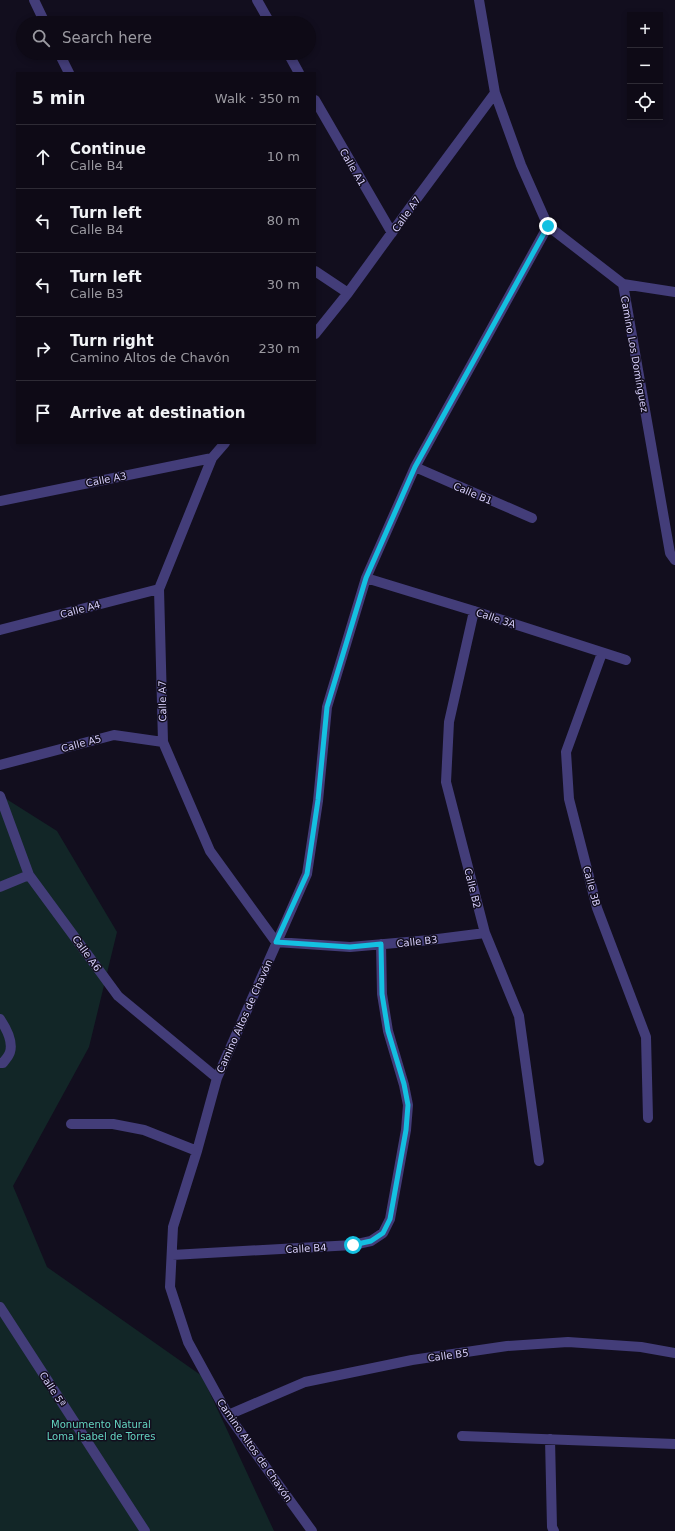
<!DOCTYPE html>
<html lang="en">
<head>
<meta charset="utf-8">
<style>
	:root { --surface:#0e0a16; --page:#1c1823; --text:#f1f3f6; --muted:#9b9aa1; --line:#2e2b35 }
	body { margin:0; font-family:"DejaVu Sans",sans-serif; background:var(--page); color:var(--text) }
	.controls { position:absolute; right:12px; top:12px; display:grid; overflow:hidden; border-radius:0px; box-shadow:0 2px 6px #0003 }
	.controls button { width:36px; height:36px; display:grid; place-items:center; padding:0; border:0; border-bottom:1px solid var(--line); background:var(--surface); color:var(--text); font:20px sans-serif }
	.stop { position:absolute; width:12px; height:12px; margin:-9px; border:3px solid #14c0e1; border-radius:50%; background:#fff }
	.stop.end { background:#14c0e1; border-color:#fff; box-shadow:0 1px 4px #0008 }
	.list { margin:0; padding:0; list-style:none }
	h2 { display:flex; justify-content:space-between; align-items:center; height:52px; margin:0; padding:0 16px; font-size:17px }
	h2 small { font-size:13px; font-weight:400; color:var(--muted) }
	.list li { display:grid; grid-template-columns:26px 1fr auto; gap:12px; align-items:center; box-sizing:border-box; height:64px; padding:0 16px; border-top:1px solid var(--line) }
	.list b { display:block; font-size:15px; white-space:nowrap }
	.list p { margin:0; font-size:13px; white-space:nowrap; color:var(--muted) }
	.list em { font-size:13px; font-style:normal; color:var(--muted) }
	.icon { flex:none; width:22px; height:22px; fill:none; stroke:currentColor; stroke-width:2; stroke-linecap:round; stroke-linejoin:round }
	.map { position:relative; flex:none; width:675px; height:1531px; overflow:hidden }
	.search { position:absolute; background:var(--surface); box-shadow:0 2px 6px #0003; left:16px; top:16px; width:300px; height:44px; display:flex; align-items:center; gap:10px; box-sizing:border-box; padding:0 14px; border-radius:22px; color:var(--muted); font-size:15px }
	.panel { position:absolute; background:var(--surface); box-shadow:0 2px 6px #0003; left:16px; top:72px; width:300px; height:372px; border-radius:0px }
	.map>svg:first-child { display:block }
	.green { fill:#122627 }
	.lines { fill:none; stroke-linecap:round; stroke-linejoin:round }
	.minor { stroke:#433d79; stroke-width:10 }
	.route { stroke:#14c0e1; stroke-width:5 }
	.labels { text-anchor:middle; stroke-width:3; stroke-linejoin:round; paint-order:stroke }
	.street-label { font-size:10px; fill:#d7cffb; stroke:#120e1e }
	.park-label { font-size:10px; fill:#62d3be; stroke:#120e1e }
</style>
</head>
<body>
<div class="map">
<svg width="675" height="1531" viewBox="0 0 675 1531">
	<rect width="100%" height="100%" fill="#120e1e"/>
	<!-- green -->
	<path class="green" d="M0 795 57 831 117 932 89 1047 13 1186 47 1267 202 1376 274 1531H0Z"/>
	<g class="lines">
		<!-- minor -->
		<path class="minor" d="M34 0 45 23
			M257 0 270 23
			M479 0 495 93 521 165 548 226 623 284 670 553 675 560
			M59 53 69 73
			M288 53 299 73
			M315 100 392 233
			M315 271 348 293
			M623 284 675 292
			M315 334 348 293 409 209 495 93
			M225 443 212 458 159 589 163 742 210 851 276 942 350 947 430 940 485 933
			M415 467 532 518
			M0 501 212 458
			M366 578 474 611 626 660
			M474 611 449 722 446 782 485 933 519 1016 539 1161
			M0 630 159 589
			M602 653 566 752 569 799 597 908 646 1037 648 1118
			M0 765 114 735 163 742
			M0 796 29 875 118 996 217 1078
			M0 887 29 875
			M0 1019C6 1028 13 1042 10 1052 9 1056 5 1060 3 1063H0
			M71 1124H113L144 1130 197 1151
			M172 1255 353 1245 371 1241 383 1233 390 1219 406 1130 408 1105 404 1085 388 1031 382 994 381 944
			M0 1307 145 1531
			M228 1415 305 1382 412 1360 507 1346 568 1342 641 1347 675 1353
			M462 1436 675 1444
			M550 1439 552 1527 554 1531
			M312 1531 228 1415 188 1342 170 1287 173 1227 197 1151 217 1078 307 874 318 801 327 707 366 578 415 467 548 226"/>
	</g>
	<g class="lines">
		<!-- route -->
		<path class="route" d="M353 1245 371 1241 383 1233 390 1219 406 1130 408 1105 404 1084 388 1031 382 994 381 944 350 947 276 942 307 874 318 800 327 707 366 578 415 467 548 226"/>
	</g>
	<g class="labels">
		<!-- street labels -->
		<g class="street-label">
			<text transform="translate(353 167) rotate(60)" y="4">Calle A1</text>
			<text transform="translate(406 214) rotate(-54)" y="4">Calle A7</text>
			<text transform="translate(635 354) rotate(80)" y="4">Camino Los Domínguez</text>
			<text transform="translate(106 479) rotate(-11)" y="4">Calle A3</text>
			<text transform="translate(473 493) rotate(23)" y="4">Calle B1</text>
			<text transform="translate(80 609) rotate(-15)" y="4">Calle A4</text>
			<text transform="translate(496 618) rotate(18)" y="4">Calle 3A</text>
			<text transform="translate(162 701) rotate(-91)" y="4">Calle A7</text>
			<text transform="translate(81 743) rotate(-15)" y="4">Calle A5</text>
			<text transform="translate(592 886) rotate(75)" y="4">Calle 3B</text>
			<text transform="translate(473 888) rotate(76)" y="4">Calle B2</text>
			<text transform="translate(417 941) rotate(-6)" y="4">Calle B3</text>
			<text transform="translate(87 953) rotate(54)" y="4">Calle A6</text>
			<text transform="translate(244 1016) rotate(-66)" y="4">Camino Altos de Chavón</text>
			<text transform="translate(306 1248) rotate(-3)" y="4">Calle B4</text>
			<text transform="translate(448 1355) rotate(-8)" y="4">Calle B5</text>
			<text transform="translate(53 1389) rotate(57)" y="4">Calle 5ª</text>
			<text transform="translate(255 1450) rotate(55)" y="4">Camino Altos de Chavón</text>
		</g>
		<!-- park labels -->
		<g class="park-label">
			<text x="101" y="1428">Monumento Natural<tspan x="101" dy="12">Loma Isabel de Torres</tspan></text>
		</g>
	</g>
</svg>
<div class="controls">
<button>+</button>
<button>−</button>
<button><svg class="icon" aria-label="locate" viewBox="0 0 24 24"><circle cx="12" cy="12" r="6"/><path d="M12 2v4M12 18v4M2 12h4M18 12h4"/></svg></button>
</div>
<div class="stop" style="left:353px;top:1245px"></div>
<div class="stop end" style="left:548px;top:226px"></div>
<div class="search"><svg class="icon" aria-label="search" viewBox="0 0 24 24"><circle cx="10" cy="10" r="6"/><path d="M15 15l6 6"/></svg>Search here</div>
<section class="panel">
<h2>5 min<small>Walk · 350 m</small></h2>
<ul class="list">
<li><svg class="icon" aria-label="ahead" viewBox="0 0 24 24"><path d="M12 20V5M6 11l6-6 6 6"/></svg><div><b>Continue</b><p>Calle B4</p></div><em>10 m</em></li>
<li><svg class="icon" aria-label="left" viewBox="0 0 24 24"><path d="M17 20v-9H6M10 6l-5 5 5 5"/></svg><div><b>Turn left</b><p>Calle B4</p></div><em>80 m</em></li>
<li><svg class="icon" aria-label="left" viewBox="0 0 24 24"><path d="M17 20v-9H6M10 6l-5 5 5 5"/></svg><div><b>Turn left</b><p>Calle B3</p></div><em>30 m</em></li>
<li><svg class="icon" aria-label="right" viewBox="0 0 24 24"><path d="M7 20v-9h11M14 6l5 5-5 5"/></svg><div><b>Turn right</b><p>Camino Altos de Chavón</p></div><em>230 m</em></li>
<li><svg class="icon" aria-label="arrive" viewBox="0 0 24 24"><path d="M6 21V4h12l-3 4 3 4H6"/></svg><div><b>Arrive at destination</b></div></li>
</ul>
</section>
</div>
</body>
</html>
